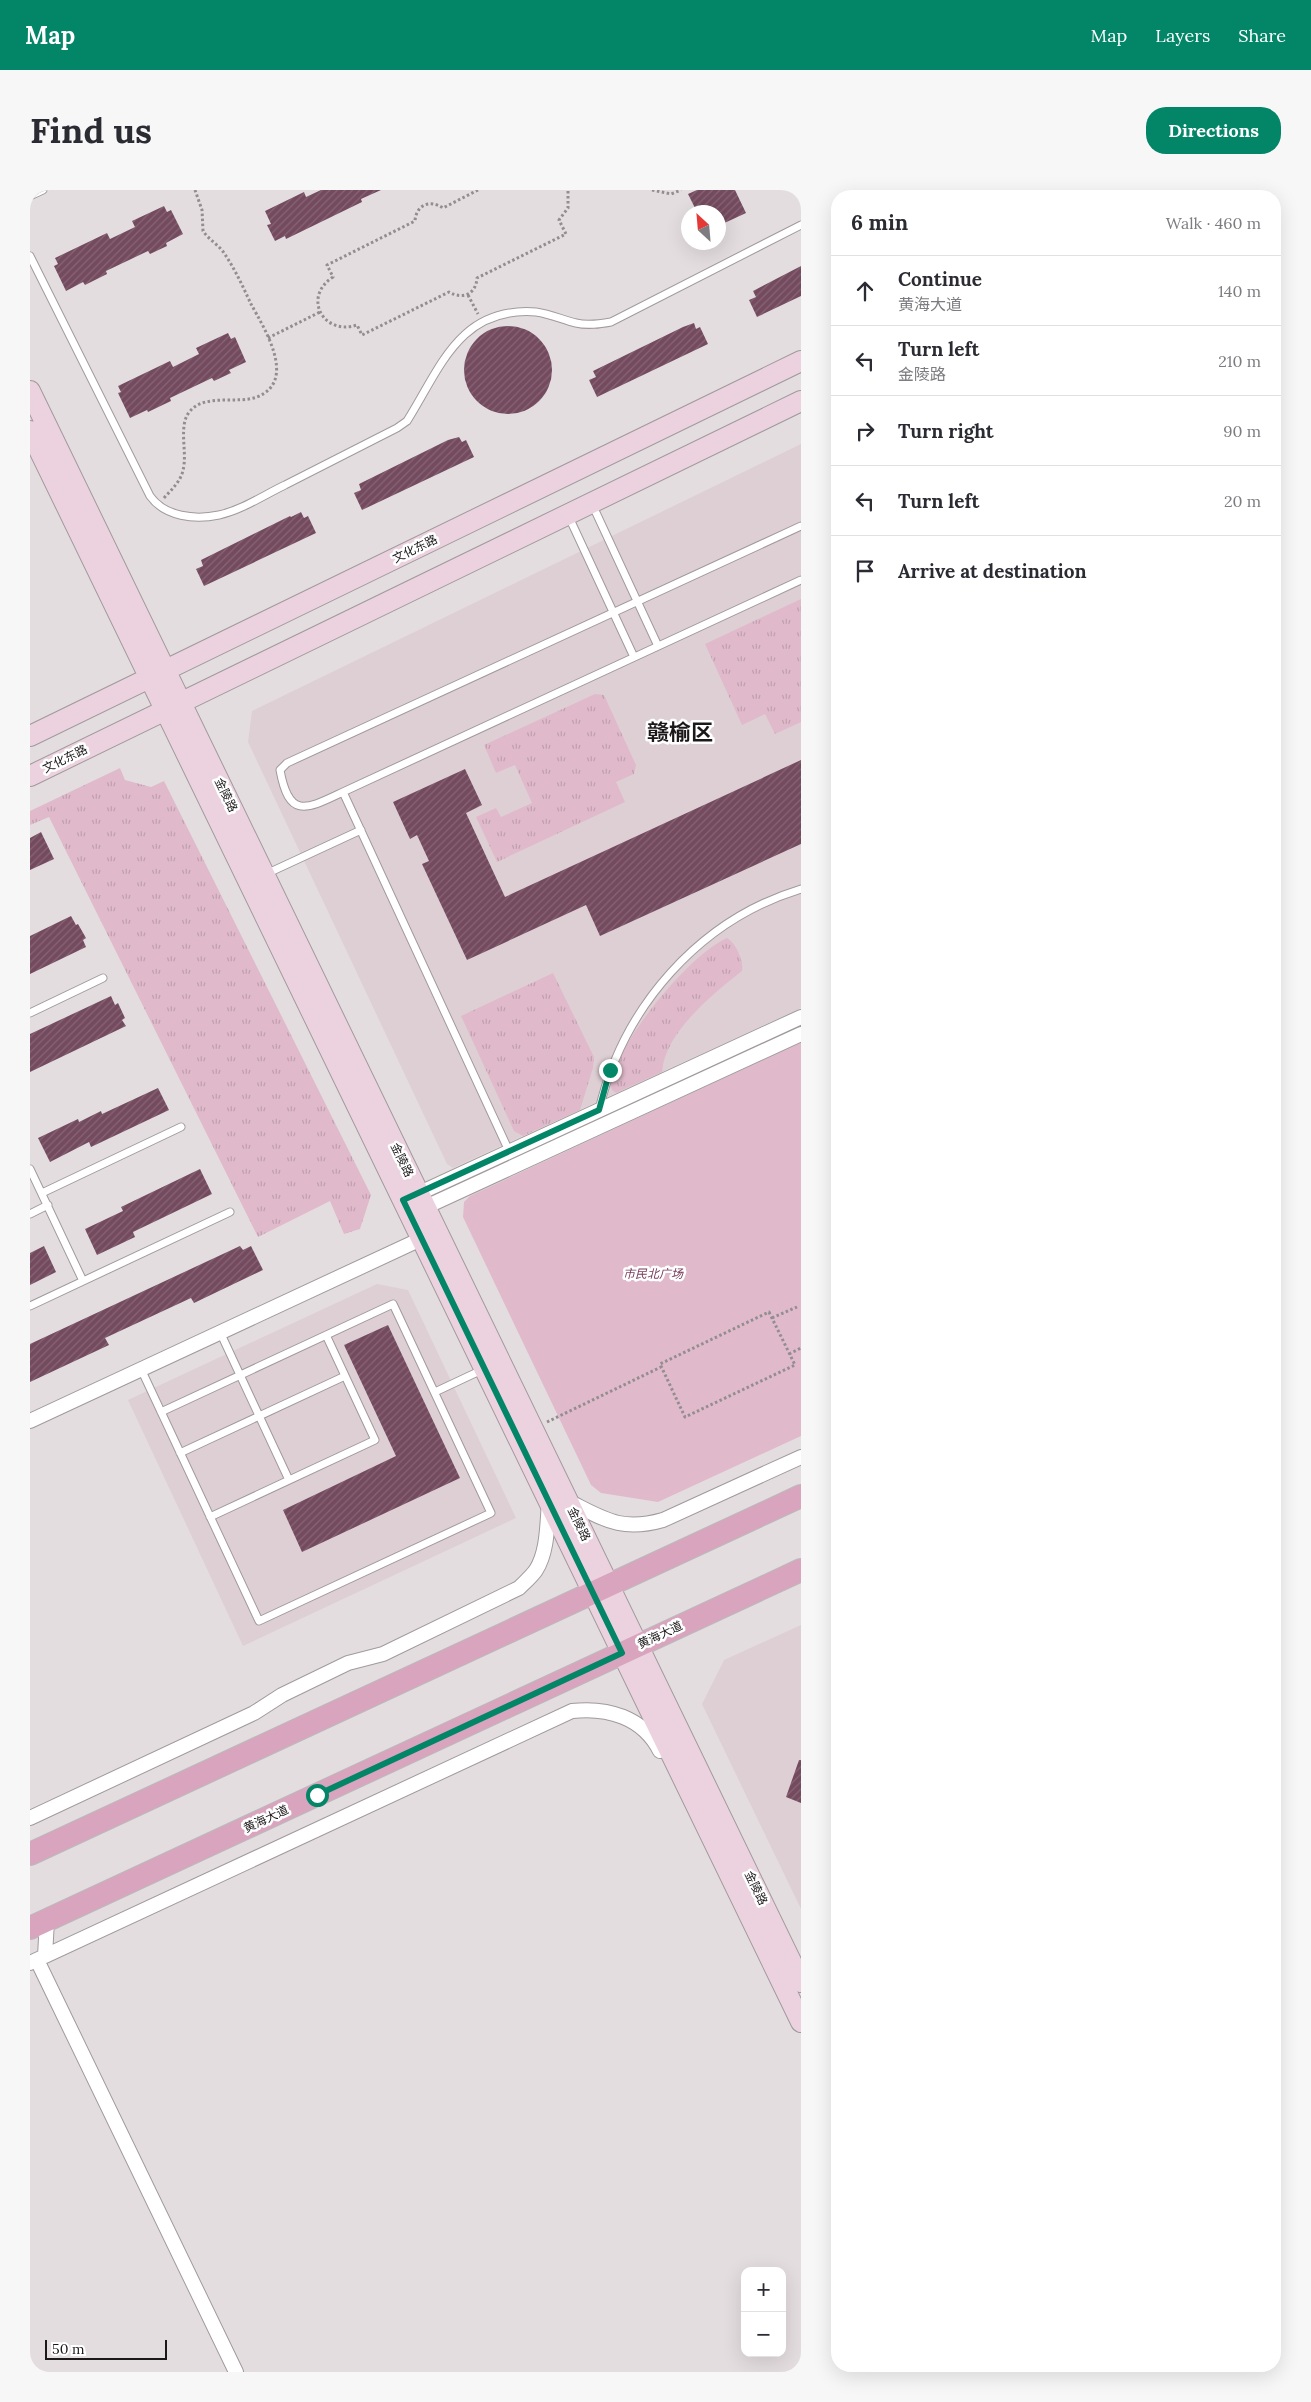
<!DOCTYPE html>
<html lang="en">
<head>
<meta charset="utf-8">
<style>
	:root { --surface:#fff; --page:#f7f7f7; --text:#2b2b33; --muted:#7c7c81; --line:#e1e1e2; --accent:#038568 }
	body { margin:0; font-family:Lora,"Noto Sans SC",serif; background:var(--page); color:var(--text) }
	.controls { position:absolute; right:15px; bottom:15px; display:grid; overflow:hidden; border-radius:10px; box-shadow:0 5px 20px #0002 }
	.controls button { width:45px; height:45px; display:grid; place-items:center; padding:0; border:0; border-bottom:1px solid var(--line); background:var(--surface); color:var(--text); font:25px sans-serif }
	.compass { position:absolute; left:651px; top:15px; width:45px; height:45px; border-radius:50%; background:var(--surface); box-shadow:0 5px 20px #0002; rotate:334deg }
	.scale { position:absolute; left:15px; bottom:12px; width:122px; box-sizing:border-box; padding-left:5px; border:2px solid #1b1819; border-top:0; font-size:14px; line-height:18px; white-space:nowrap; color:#1b1819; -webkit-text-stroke:4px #fff; paint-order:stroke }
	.stop { position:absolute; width:15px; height:15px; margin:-11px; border:4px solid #038568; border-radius:50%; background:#fff }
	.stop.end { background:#038568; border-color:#fff; box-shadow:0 1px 5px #0008 }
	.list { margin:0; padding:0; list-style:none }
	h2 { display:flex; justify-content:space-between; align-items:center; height:65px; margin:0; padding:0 20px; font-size:21px }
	h2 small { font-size:16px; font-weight:400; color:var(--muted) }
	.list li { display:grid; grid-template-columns:32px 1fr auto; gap:15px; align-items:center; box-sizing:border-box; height:70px; padding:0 20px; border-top:1px solid var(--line) }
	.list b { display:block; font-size:19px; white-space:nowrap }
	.list p { margin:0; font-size:16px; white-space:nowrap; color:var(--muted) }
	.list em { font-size:16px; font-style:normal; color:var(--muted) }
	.icon { flex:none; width:28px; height:28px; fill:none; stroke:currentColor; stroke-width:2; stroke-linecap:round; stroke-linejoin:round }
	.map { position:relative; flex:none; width:771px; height:2182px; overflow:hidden; border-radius:20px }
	header { display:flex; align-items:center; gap:30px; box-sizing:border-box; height:70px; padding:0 25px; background:var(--accent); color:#fff }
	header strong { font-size:24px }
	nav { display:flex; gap:28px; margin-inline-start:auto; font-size:18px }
	.intro { display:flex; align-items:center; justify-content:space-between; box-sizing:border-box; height:120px; padding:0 30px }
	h1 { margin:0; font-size:35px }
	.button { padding:12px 22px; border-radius:20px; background:var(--accent); color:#fff; font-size:18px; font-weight:700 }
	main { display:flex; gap:30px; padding:0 30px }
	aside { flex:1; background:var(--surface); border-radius:20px; box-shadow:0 5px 20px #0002 }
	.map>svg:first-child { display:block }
	.built { fill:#decfd5 }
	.grass { fill:url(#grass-tufts) }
	.park { fill:#e0bacb }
	.building { fill:url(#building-hatch) }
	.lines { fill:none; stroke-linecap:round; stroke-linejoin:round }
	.lane-casing { stroke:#a09a9c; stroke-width:9 }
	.street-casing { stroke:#a09a9c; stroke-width:16 }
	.secondary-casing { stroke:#a09a9c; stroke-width:22 }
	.primary-casing { stroke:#bbbaba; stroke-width:24 }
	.path { stroke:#938d90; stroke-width:3; stroke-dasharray:2.5 2.5; stroke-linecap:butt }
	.lane { stroke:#fff; stroke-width:7 }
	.street { stroke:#fff; stroke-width:14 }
	.secondary { stroke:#ecd2df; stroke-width:20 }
	.primary { stroke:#d9a4be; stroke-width:22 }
	.route { stroke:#038568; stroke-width:6 }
	.labels { text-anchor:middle; stroke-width:5; stroke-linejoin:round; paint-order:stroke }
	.street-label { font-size:12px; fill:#1b1819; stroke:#fff }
	.park-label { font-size:12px; font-style:italic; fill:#7b3d5c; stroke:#fff }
	.town-label { font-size:22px; font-weight:bold; fill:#1b1819; stroke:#fff }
</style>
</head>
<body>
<header>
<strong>Map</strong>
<nav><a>Map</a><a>Layers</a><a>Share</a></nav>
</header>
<div class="intro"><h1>Find us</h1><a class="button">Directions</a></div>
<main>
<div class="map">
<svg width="771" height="2182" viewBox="0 0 771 2182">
	<defs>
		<pattern id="grass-tufts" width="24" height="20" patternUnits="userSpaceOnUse" patternTransform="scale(1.25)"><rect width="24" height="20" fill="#e0bacb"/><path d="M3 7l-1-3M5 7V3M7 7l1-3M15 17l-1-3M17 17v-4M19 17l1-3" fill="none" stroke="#c09fae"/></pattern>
		<pattern id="building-hatch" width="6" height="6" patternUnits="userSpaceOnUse" patternTransform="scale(1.25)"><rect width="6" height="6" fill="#744a5e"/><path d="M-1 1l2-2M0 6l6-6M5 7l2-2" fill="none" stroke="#866675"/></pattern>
	</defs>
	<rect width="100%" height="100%" fill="#e4dde0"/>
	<!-- built -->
	<path class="built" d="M771 254V818L423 978 417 974 218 552 222 521Z
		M347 1094 378 1100 486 1328 213 1456 98 1210Z
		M771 1435V1719L672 1514 694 1470Z"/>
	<!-- grass -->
	<path class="grass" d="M771 409V532L745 544 735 524 712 535 675 454Z
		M565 504 574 505 606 575 604 584 586 592 595 612 467 672 446 627 466 618 471 627 502 613 485 575 466 583 454 555Z
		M90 578 95 590 121 597 134 591 341 1005 330 1039 314 1044 300 1011 228 1047 19 627 0 635V621Z
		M697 748C706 753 714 771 712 781 683 804 635 842 632 882L586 903 582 900 580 894C584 884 588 872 593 862 609 829 663 763 697 748Z
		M523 783 564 867 563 878 550 920 493 946 484 941 431 826Z"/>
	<!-- park -->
	<path class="park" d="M771 852V1246L628 1312 571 1303 561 1295 433 1027 434 1012 440 1006Z"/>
	<!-- building -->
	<path class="building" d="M291 0H351L331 9 332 12 256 49 255 46 245 51 237 35 241 34 235 21 274 2 276 7Z
		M667 0H705L716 23 688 36V22H667L658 4Z
		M134 16 137 22 141 20 153 44 136 53 137 56 120 64 118 61 76 81 77 84 55 95 53 92 36 101 24 76 28 74 25 68 77 43 80 49 105 37 102 31Z
		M771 76V106L727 127 719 110 726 107 723 101Z
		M664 133 666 139 670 137 678 154 567 207 559 190 566 187 563 181 653 137Z
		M434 180a44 44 0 1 1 88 0a44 44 0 1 1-88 0Z
		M198 143 201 149 205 147 216 172 199 180 201 183 184 191 182 188 140 208 141 211 118 222 117 220 100 228 88 203 91 202 88 196 140 171 143 177 169 164 166 158Z
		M429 247 432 252 436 250 444 267 332 320 324 303 331 300 329 294 418 250Z
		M271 322 274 328 278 326 286 343 174 396 166 379 173 376 171 370 260 326 261 327Z
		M771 570V654L570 746 556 715 437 770 392 674 399 671 387 645 380 649 363 612 435 579 452 615 436 623 475 707Z
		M11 642 24 669 0 680V648Z
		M41 726 46 735 48 734 56 748 53 750 56 757 0 784V746Z
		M81 806 85 815 88 813 95 828 92 830 96 836 0 882V844Z
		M128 898 139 920 61 957 59 952 20 972 8 948 48 929 49 932 71 921 72 924Z
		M170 979 182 1004 103 1042 105 1047 67 1065 55 1039 93 1021 91 1017Z
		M14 1056 26 1082 0 1095V1063Z
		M210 1056 213 1060 221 1056 233 1080 164 1113 161 1108 75 1148 79 1155 0 1192V1154Z
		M358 1135 430 1288 272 1362 253 1320 366 1266 314 1155Z
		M769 1570H771V1613L756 1607Z"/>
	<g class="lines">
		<!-- lane casing -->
		<g class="lane-casing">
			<path id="lane" d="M0 6 13 0
				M0 66 120 306C135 327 165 330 189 325 212 320 234 305 255 295 292 276 329 257 367 238L377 231C410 179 429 116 506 122 521 124 533 130 546 133 558 136 570 134 581 132L771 35
				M562 314 628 456
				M538 325 604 467
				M313 602C277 619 259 630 250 580L257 573 771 336
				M236 684 331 640
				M0 823 73 788
				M569 920C593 817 669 730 771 699
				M479 961 313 602 771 390
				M0 979 53 1091
				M12 1003 151 937
				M0 1024 18 1015
				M0 1116 200 1022
				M190 1142 259 1290
				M111 1179 229 1431 461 1323 363 1114 131 1222
				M405 1202 454 1179
				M150 1263 315 1186
				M180 1327 345 1250 296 1145"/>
		</g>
		<!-- street casing -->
		<g class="street-casing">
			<path id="street" d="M381 1007 771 827
				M387 1021 771 844
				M0 1231 391 1049
				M538 1311C574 1329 591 1342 633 1330L771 1267
				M0 1628 224 1523 252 1505 318 1473 353 1464 489 1398C495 1392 502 1386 506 1380 518 1361 517 1333 519 1313
				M15 1766 17 1730
				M7 1770 206 2182
				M0 1773 542 1521C577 1517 613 1527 630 1561"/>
		</g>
		<!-- secondary casing -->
		<g class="secondary-casing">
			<path id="secondary" d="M0 201 771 1792
				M0 241 771 1832
				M0 546 771 171
				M0 586 771 211"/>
		</g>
		<!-- primary casing -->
		<g class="primary-casing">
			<path id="primary" d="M0 1664 771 1306
				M0 1738 771 1380"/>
		</g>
		<!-- path -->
		<path class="path" d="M448 0 413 18C400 9 386 15 385 31L297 75 303 87C272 107 293 146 327 135L332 145 419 102C433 110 446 104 447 88L536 44 529 30 538 18V0
			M622 0 641 4 651 0
			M438 105 448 124
			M238 148 290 122
			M134 308C142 299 151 291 153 280 158 262 147 234 161 220 176 204 208 214 227 207 268 191 234 138 221 114 213 97 205 79 194 63 189 55 179 50 173 41L172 20 165 0
			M739 1122 765 1175 655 1227 630 1174Z
			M742 1128 767 1117
			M759 1164 771 1158
			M517 1232 631 1177"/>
		<!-- lane -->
		<use href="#lane" class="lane"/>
		<!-- street -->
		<use href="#street" class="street"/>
		<!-- secondary -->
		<use href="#secondary" class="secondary"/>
		<!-- primary -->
		<use href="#primary" class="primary"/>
	</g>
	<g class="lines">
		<!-- route -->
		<path class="route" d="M287 1605 592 1463 373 1010 569 920 580 880"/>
	</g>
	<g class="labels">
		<!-- street labels -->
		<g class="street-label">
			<text transform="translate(385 359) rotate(-26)" y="4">文化东路</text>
			<text transform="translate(35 569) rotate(-26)" y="4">文化东路</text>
			<text transform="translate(196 605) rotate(64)" y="4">金陵路</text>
			<text transform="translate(372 970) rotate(64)" y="4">金陵路</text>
			<text transform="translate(549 1334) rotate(64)" y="4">金陵路</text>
			<text transform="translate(630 1445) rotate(-25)" y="4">黄海大道</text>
			<text transform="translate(236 1629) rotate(-25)" y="4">黄海大道</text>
			<text transform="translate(726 1698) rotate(64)" y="4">金陵路</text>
		</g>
		<!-- park labels -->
		<g class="park-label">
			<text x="623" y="1088">市民北广场</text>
		</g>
		<!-- town labels -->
		<g class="town-label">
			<text x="650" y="550">赣榆区</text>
		</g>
	</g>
</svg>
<div class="controls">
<button>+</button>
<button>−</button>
</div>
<svg class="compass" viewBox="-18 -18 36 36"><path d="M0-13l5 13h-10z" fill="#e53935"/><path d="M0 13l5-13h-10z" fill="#7c7c81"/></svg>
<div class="scale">50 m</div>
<div class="stop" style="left:287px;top:1605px"></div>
<div class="stop end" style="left:580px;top:880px"></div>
</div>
<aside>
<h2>6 min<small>Walk · 460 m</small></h2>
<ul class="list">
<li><svg class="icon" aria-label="ahead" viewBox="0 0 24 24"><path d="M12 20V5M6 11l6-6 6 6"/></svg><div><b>Continue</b><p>黄海大道</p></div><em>140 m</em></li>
<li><svg class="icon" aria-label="left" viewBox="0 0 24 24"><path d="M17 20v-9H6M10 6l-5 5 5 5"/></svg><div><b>Turn left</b><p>金陵路</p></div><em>210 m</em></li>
<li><svg class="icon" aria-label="right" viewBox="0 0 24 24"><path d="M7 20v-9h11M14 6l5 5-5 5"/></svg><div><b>Turn right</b></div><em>90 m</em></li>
<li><svg class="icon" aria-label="left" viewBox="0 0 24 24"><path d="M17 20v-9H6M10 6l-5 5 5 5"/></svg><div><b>Turn left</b></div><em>20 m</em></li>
<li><svg class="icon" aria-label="arrive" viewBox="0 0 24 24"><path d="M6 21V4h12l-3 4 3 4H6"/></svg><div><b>Arrive at destination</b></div></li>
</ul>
</aside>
</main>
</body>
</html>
